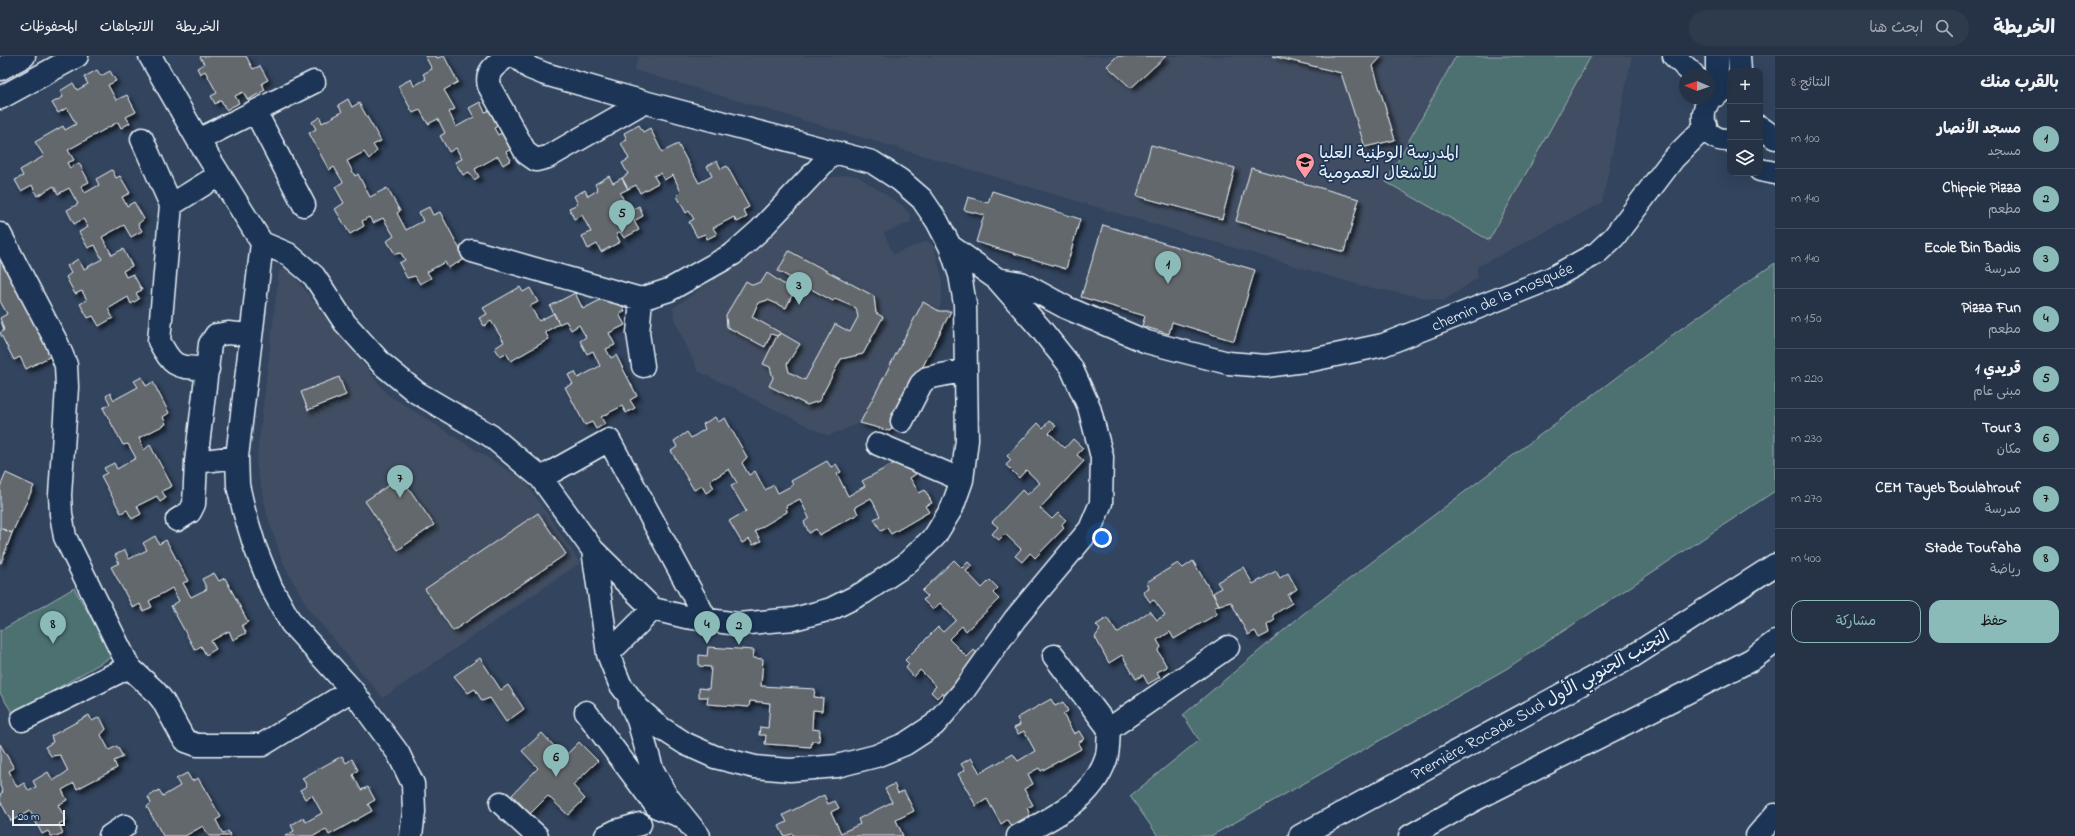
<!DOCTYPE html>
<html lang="ar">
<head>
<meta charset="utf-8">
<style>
	:root { --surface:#263346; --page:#2e3b4d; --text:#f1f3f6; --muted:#a4aab3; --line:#424e5f; --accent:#8bbbb9 }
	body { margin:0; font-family:"Indie Flower","Playpen Sans Arabic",sans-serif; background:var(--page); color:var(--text); direction:rtl }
	.controls { position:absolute; right:12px; top:12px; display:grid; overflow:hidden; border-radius:8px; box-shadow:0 4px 16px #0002 }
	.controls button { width:36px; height:36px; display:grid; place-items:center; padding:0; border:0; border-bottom:1px solid var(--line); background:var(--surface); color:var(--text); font:20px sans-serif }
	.compass { position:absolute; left:1679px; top:12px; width:36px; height:36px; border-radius:50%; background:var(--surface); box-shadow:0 4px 16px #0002; rotate:272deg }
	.scale { position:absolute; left:12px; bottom:10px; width:53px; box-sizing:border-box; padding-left:4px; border:2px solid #e8f1f8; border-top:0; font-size:11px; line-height:14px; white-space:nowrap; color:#e8f1f8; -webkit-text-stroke:3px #1d3557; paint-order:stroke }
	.you { position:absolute; left:1102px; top:482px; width:14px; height:14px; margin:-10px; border:3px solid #fff; border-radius:50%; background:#1a73e8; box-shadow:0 0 0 6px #1a73e833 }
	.badge { display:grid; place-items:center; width:26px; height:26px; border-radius:50%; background:var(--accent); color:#111; font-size:13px; font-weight:700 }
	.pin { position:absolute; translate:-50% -33px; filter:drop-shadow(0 1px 2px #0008) }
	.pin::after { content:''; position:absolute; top:21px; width:14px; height:12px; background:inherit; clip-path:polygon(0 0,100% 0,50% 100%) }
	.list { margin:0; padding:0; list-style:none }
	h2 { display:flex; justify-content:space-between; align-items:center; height:52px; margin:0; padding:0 16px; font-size:17px }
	h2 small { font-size:13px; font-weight:400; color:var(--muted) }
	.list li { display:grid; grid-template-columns:26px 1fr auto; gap:12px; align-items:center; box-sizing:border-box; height:60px; padding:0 16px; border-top:1px solid var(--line) }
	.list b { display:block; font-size:15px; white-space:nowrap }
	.list p { margin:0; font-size:13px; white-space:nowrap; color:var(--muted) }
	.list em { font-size:13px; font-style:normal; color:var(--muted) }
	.actions { display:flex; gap:8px; padding:12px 16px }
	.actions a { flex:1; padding:9px 0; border:1px solid var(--accent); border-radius:12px; text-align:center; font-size:14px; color:var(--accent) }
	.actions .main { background:var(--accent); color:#111 }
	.icon { flex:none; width:22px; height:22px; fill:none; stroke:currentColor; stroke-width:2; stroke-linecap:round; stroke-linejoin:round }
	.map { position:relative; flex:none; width:1775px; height:780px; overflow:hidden; direction:ltr }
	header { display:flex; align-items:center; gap:24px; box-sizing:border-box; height:56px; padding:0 20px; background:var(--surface); border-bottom:1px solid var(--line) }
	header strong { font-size:19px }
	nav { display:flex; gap:22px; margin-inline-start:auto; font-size:14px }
	.search { width:280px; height:36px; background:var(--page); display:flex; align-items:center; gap:10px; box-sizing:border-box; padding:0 14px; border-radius:22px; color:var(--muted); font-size:15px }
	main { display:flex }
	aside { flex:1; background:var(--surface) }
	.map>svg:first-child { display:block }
	.built { fill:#414e62 }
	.green { fill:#4e6f70; stroke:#9bb0b4 }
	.building { fill:#63676d; stroke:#e8f1f8; filter:url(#shadow) }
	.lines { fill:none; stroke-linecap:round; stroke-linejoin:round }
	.minor-casing { stroke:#e8f1f8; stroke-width:25 }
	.highway-casing { stroke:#e8f1f8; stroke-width:25 }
	.minor { stroke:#1d3557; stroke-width:22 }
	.highway { stroke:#1d3557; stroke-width:22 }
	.labels { text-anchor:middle; stroke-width:3.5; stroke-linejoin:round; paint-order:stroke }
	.poi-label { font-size:17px; fill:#e8f1f8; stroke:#1d3557; text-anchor:start }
	.street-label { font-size:17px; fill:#e8f1f8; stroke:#1d3557 }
</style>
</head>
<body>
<header>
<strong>الخريطة</strong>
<div class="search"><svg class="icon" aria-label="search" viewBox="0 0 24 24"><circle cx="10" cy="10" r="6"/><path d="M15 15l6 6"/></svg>ابحث هنا</div>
<nav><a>الخريطة</a><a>الاتجاهات</a><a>المحفوظات</a></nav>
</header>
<main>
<aside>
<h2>بالقرب منك<small>النتائج: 8</small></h2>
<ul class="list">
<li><span class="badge">1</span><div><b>مسجد الأنصار</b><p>مسجد</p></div><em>100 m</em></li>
<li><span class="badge">2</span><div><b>Chippie Pizza</b><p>مطعم</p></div><em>140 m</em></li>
<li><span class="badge">3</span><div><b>Ecole Bin Badis</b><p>مدرسة</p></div><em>140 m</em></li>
<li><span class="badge">4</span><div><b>Pizza Fun</b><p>مطعم</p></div><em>150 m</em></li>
<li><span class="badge">5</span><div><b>قريدي 1</b><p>مبنى عام</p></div><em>220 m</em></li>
<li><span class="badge">6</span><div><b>Tour 3</b><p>مكان</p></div><em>230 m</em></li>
<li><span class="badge">7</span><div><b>CEM Tayeb Boulahrouf</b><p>مدرسة</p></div><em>270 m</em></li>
<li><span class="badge">8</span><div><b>Stade Toufaha</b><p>رياضة</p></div><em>400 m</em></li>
</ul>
<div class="actions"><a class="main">حفظ</a><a>مشاركة</a></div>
</aside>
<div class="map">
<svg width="1775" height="780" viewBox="0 0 1775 780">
	<defs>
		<filter id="shadow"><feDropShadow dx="3.5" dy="3.5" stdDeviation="2" flood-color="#0009"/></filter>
	</defs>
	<rect width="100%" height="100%" fill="#32445e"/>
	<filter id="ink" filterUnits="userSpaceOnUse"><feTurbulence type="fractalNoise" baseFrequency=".025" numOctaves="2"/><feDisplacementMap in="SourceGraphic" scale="8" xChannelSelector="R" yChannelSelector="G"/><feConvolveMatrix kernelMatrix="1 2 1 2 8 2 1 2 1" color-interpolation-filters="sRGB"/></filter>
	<g filter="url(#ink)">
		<!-- built -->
		<path class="built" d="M639 0H1632L1602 147 1477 211 1478 222 1443 245 1366 231 634 14Z
			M848 119 857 120 902 149 910 159 911 166 884 177 893 198 927 185 934 190 942 221V240L939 255 923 247 860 367 828 380 698 315 674 263 673 252 723 217 758 189 822 123Z
			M287 211 387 338 525 425 580 507 383 642 309 554 283 507 267 459 256 408 279 215Z"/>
		<!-- green -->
		<path class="green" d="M1456 0H1591L1489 184 1386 126Z
			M1775 207V435L1506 613 1211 780H1158L1130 740 1199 684 1183 659 1303 558 1675 277Z
			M74 532 113 600 13 658 0 637V575Z"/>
		<!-- building -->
		<path class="building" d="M202 0H246L253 13 260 10 268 24 262 27 265 34 248 44 243 36 235 40 239 47 226 54 221 44 215 48 211 40 217 37 205 15 200 18 197 12 204 8 200 1Z
			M425 0H436L437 2 444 0 458 26 444 34 455 53 449 56 456 71 474 61 469 52 480 46 485 56 491 54 500 69 494 72 498 79 504 76 513 92 506 96 511 104 503 109 498 100 475 113 479 121 474 124 469 116 463 119 455 106 462 103 456 92 449 96 440 80 445 77 438 63 428 68 420 54 413 57 398 30 411 23 414 30 426 23 423 18 432 13Z
			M1117 0H1166L1131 32 1107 10Z
			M1272 0H1382L1373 10 1395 84 1365 91 1341 17Z
			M97 14 101 20 110 15 116 25 108 29 116 44 127 39 136 56 126 61 130 67 121 72 118 66 68 94 74 104 67 107 70 112 79 107 89 126 81 130 85 137 99 129 96 123 112 114 116 122 120 120 130 137 122 141 127 150 134 146 144 163 138 168 142 175 131 181 124 169 102 181 112 199 123 193 132 210 123 215 126 221 133 218 142 234 136 237 139 243 131 248 128 241 108 253 113 262 99 270 93 260 88 262 80 248 87 244 82 235 75 238 66 221 71 217 67 210 78 203 84 213 102 203 95 189 88 192 79 176 88 171 83 163 74 168 67 154 78 148 69 132 58 138 54 130 37 140 32 129 21 135 15 124 23 120 20 114 44 100 35 86 63 70 65 74 76 68 67 52 58 57 52 47 63 41 60 35 73 27 77 34 88 28 84 21Z
			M348 43 352 51 359 47 381 85 373 89 377 95 369 103 364 96 347 105 355 120 358 118 370 141 387 132 400 155 397 157 406 174 423 165 419 156 429 151 433 159 440 156 465 203 448 212 445 206 427 216 431 222 420 228 415 220 407 222 399 207 405 204 401 197 395 198 387 185 394 180 383 162 373 167 369 161 362 165 364 170 350 178 335 153 344 147 335 131 343 126 334 111 329 114 309 77 316 73 312 66 320 61 322 67 342 56 338 49Z
			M639 69 643 76 650 72 662 96 678 88 699 127 712 120 707 110 717 105 721 113 727 110 749 151 743 154 747 161 737 166 734 161 713 172 717 178 707 183 705 178 697 181 689 166 694 163 689 155 686 157 677 140 681 136 673 119 664 124 660 117 654 120 658 127 640 137 636 129 628 133 622 122 628 118 622 107 629 103 621 87 627 84 624 77Z
			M1151 89 1235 112 1222 163 1137 140Z
			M1251 112 1359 143 1344 196 1236 165Z
			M609 120 613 127 622 122 628 133 620 137 629 155 639 150 643 160 634 165 639 174 624 182 620 176 616 178 620 186 601 196 597 188 588 193 582 180 591 176 582 159 574 163 569 152 578 148 574 140 585 134 588 140 598 134 595 128Z
			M992 135 1080 163 1066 213 976 186 984 159 964 154 968 141 988 147Z
			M1103 169 1255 214 1234 285 1172 266 1169 278 1142 270 1145 260 1081 241Z
			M789 195 874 240 876 257 883 261 863 298 841 303 819 345 807 349 769 330 773 322 770 311 763 308 777 280 781 277 800 288 787 308 789 316 805 324 835 268 850 276 858 261 856 252 835 243 833 245 778 215Z
			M0 198 53 299 26 313 20 301 14 304 0 277 4 274 0 262 7 258 0 245Z
			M767 217 794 235 786 252 768 244 758 247 752 261 781 277 777 280 771 278 765 291 727 271 726 259 746 225 753 229 762 225Z
			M520 231 523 236 530 232 538 246 530 250 539 265 554 257 559 268 545 276 549 283 511 305 506 297 500 300 495 292 504 286 491 265 484 270 479 262 487 258 483 252Z
			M615 236 625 255 619 258 625 269 609 277 615 289 606 293 611 302 616 299 637 340 630 344 635 352 626 357 622 350 601 361 605 368 596 373 592 366 585 369 565 331 573 328 568 319 575 316 578 322 600 310 593 295 587 298 580 285 586 281 579 269 571 274 566 265 559 268 550 250 575 237 583 253Z
			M923 246 939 255H951L890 375 860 367Z
			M142 321 146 330 153 326 169 357 163 361 166 368 139 382 144 394 150 389 172 430 162 435 166 442 160 446 157 440 137 450 141 458 132 463 127 454 121 457 101 420 107 417 104 412 114 407 117 413 136 402 128 388 123 389 103 352 110 348 106 340 110 337 114 344 138 331 134 325Z
			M339 321 346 339 308 354 301 336Z
			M715 361 718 366 725 362 747 401 742 407 749 419 755 415 765 434 774 429 778 437 793 429 791 425 827 405 831 411 836 408 841 416 837 418 848 440 865 430 862 425 900 404 904 412 910 406 916 418 910 422 919 437 925 434 932 447 925 450 929 456 891 478 887 472 881 475 874 463 880 460 871 442 855 451 858 458 819 479 816 473 809 477 804 466 809 462 800 443 786 450 787 456 755 475 761 485 753 489 749 483 742 487 729 465 746 455 731 430 737 427 729 413 710 425 714 432 706 437 702 430 694 434 671 395 677 391 674 385 687 376 691 382 705 373 703 368Z
			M1049 365 1056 370 1049 377 1065 392 1073 383 1083 392 1077 399 1084 405 1040 452 1052 463 1058 457 1066 464 1062 468 1064 472 1035 502 1030 497 1022 506 1015 500 1021 493 1005 478 999 484 992 478 998 471 992 466 1022 434 1027 439 1040 427 1026 414 1019 422 1006 409 1011 404 1007 400 1038 367 1043 372Z
			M6 417 34 430 12 477 0 472V431Z
			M401 421 434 469 398 494 365 445Z
			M538 457 566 498 453 575 425 533Z
			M0 472 12 477 1 507H0Z
			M155 480 159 488 166 484 188 525 183 527 191 541 207 533 202 523 214 517 219 525 225 522 248 566 242 569 246 577 233 584 229 575 211 585 216 593 206 599 201 590 195 594 171 550 179 545 172 532 149 545 152 551 143 555 140 548 133 552 111 511 119 507 115 499 125 494 129 503 147 494 143 487Z
			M954 504 962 512 968 506 972 510 966 515 982 532 990 524 998 532 993 537 999 543 966 575 962 570 949 583 967 601 974 594 980 601 948 642 942 637 937 642 931 636 936 630 920 614 914 621 906 612 909 608 905 604 938 571 943 576 956 564 940 547 933 554 923 544 927 540 922 535Z
			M1193 505 1219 549 1214 552 1217 558 1174 583 1170 576 1157 584 1161 591 1158 595 1167 611 1157 616 1160 621 1148 628 1143 619 1136 623 1122 599 1109 607 1095 581 1100 574 1096 569 1107 562 1117 577 1150 555 1157 564 1165 559 1154 544 1150 546 1143 536 1149 533 1147 526 1178 507 1183 512Z
			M1243 511 1253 528 1276 515 1280 522 1288 517 1297 533 1288 539 1292 547 1273 559 1275 564 1267 569 1269 577 1259 582 1255 575 1248 579 1231 546 1219 549 1213 537 1221 532 1217 526Z
			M708 591 754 594 753 602 763 603 761 630 815 633 814 641 823 642 822 655 813 654 812 673 820 674 819 685H812L811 691 765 688 766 679H759L760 671 768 672 770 647 750 645 749 651 707 648 708 641H699V632L709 633 711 611 699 610V599L707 600Z
			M480 602 501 634 508 629 524 653 506 666 490 642 482 645 475 633 468 637 454 620Z
			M1051 643 1055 650 1063 646 1068 655 1063 658 1074 678 1079 675 1084 683 1078 687 1081 693 1041 715 1039 712 1028 718 1033 728 1024 733 1033 749 1027 752 1030 759 1011 770 1007 764 1001 768 987 743 976 750 958 718 965 714 961 708 971 702 980 717 1013 698 1018 705 1035 695 1024 675 1018 678 1014 672 1020 669 1017 662Z
			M89 659 92 665 100 661 106 673 101 679 109 694 117 690 123 701 114 705 117 712 77 733 74 727 62 734 67 744 58 749 66 764 59 768 63 777 56 780H51L48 775 42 778 30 755 11 765 0 745V738L3 736 0 730V688L14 712 9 715 17 731 24 727 29 735 36 731 33 725 48 716 53 725 68 715 60 699 51 700 45 691 53 686 51 680Z
			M542 677 564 701 579 686 598 705 573 729 585 743 568 759 548 740 530 758 512 739 538 712 522 695Z
			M342 700 346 707 352 703 358 714 353 719 361 734 368 731 375 744 368 748 372 755 329 779 326 773 314 780H285L294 775 291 769 303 762 306 766 322 757 312 739 305 743 300 734 307 730 302 722Z
			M187 717 192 725 198 722 221 761 216 764 223 778 228 775 231 780H209L203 770 185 780H163L147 751 151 747 148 741 159 734 163 740 180 730 176 723Z
			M894 728 898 737 904 735 914 755 896 764 903 780H794L793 778 784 780 779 770 787 766 783 759 824 739 828 748 835 745 839 752 831 756 841 777 860 768 858 763 892 746 885 733Z"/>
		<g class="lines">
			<!-- minor casing -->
			<g class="minor-casing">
				<path id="minor" d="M150 0 198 84 262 187 288 198 314 220 345 267 382 308 416 336 491 380 541 422 593 494 653 553 686 561 738 568 794 563 831 553 863 537 905 509 935 480 952 452 962 424 967 384 965 248 960 219 950 190 937 165 922 143 900 124 872 106 644 46 545 18 530 12 516 0
					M507 0C496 9 485 15 489 30L526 97 536 104 548 101 644 46
					M1674 0 1693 18
					M1717 0V39
					M1739 0 1740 15
					M0 13 24 0
					M1730 33H1723L1717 39 1715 37C1696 54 1701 86 1730 84
					M0 42 77 0
					M256 57 304 149
					M1760 71 1775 82
					M142 83 171 149 159 285C174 314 177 310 208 313
					M198 84 314 26
					M1760 114 1775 117
					M171 149 219 119
					M0 178 57 287 66 309 67 331 60 439 61 458 65 481 129 611 155 635 163 645 182 680 186 685 197 689H262L352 634
					M262 187 237 401 238 429 244 455 255 491 271 531 291 567 352 634 398 697 413 728 414 756 411 780
					M472 195 641 243 669 234 733 198 760 174 833 97
					M997 223 1021 227 1067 252 1147 286 1228 307 1266 310 1312 304 1383 289 1552 222 1597 197 1614 181 1673 103 1706 70
					M641 243 638 277 643 310
					M902 365 921 328 927 322 966 314
					M878 388 962 424
					M196 406 237 401
					M541 422 609 384 706 563
					M177 464 190 456 194 448 196 406 210 288 216 279 228 277 250 279
					M593 494 608 598 620 628 638 652 661 672 686 688 715 701 755 711 790 714 837 710 876 700 905 688 934 669 962 637 1015 563 1090 473 1101 447 1102 401 1089 351 1071 311 1040 272 997 223 950 190
					M608 598 653 553
					M630 647 638 664 652 713 666 739 699 780
					M586 656 657 751 678 759
					M22 664 129 611
					M1109 673 1228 591
					M501 747 537 780
					M110 780 125 770
					M606 780 616 775 640 768
					M1018 780C1053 762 1092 744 1106 703 1109 694 1108 682 1109 673L1054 600
					M1757 780 1775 759"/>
			</g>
			<!-- highway casing -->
			<g class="highway-casing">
				<path id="highway" d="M1300 780 1633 600 1775 509
					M1410 780 1474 744 1751 604 1775 586"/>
			</g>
			<!-- minor -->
			<use href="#minor" class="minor"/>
			<!-- highway -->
			<use href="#highway" class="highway"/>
		</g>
	</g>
	<!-- icons -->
	<defs>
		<g id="university-pin" transform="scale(1)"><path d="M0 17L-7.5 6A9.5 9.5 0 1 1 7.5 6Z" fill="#ff9aa2" stroke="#1d3557"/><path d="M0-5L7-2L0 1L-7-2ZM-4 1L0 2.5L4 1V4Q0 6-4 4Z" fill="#111"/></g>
	</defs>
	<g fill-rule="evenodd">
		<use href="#university-pin" x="1305" y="106"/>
	</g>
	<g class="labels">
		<!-- poi labels -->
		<g class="poi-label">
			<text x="1319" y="102">المدرسة الوطنية العليا<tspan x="1319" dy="20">للأشغال العمومية</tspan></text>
		</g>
		<!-- street labels -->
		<g class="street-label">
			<text transform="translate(1502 240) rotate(-23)" y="6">chemin de la mosquée</text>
			<text transform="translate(1540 648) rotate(-29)" y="6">Première Rocade Sud التجنب الجنوبي الأول</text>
		</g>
	</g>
</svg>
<div class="controls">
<button>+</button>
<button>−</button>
<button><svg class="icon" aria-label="layers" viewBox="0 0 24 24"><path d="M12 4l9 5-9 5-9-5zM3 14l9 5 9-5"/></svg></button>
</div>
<svg class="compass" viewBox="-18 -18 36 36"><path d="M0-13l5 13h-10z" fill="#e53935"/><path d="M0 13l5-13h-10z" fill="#a4aab3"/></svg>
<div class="scale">20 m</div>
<div class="you"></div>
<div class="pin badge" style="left:1168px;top:228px">1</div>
<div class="pin badge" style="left:739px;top:589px">2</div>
<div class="pin badge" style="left:799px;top:249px">3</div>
<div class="pin badge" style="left:707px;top:588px">4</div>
<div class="pin badge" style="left:622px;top:177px">5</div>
<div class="pin badge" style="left:556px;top:721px">6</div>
<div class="pin badge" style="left:400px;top:442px">7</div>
<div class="pin badge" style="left:53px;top:588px">8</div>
</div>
</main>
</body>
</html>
